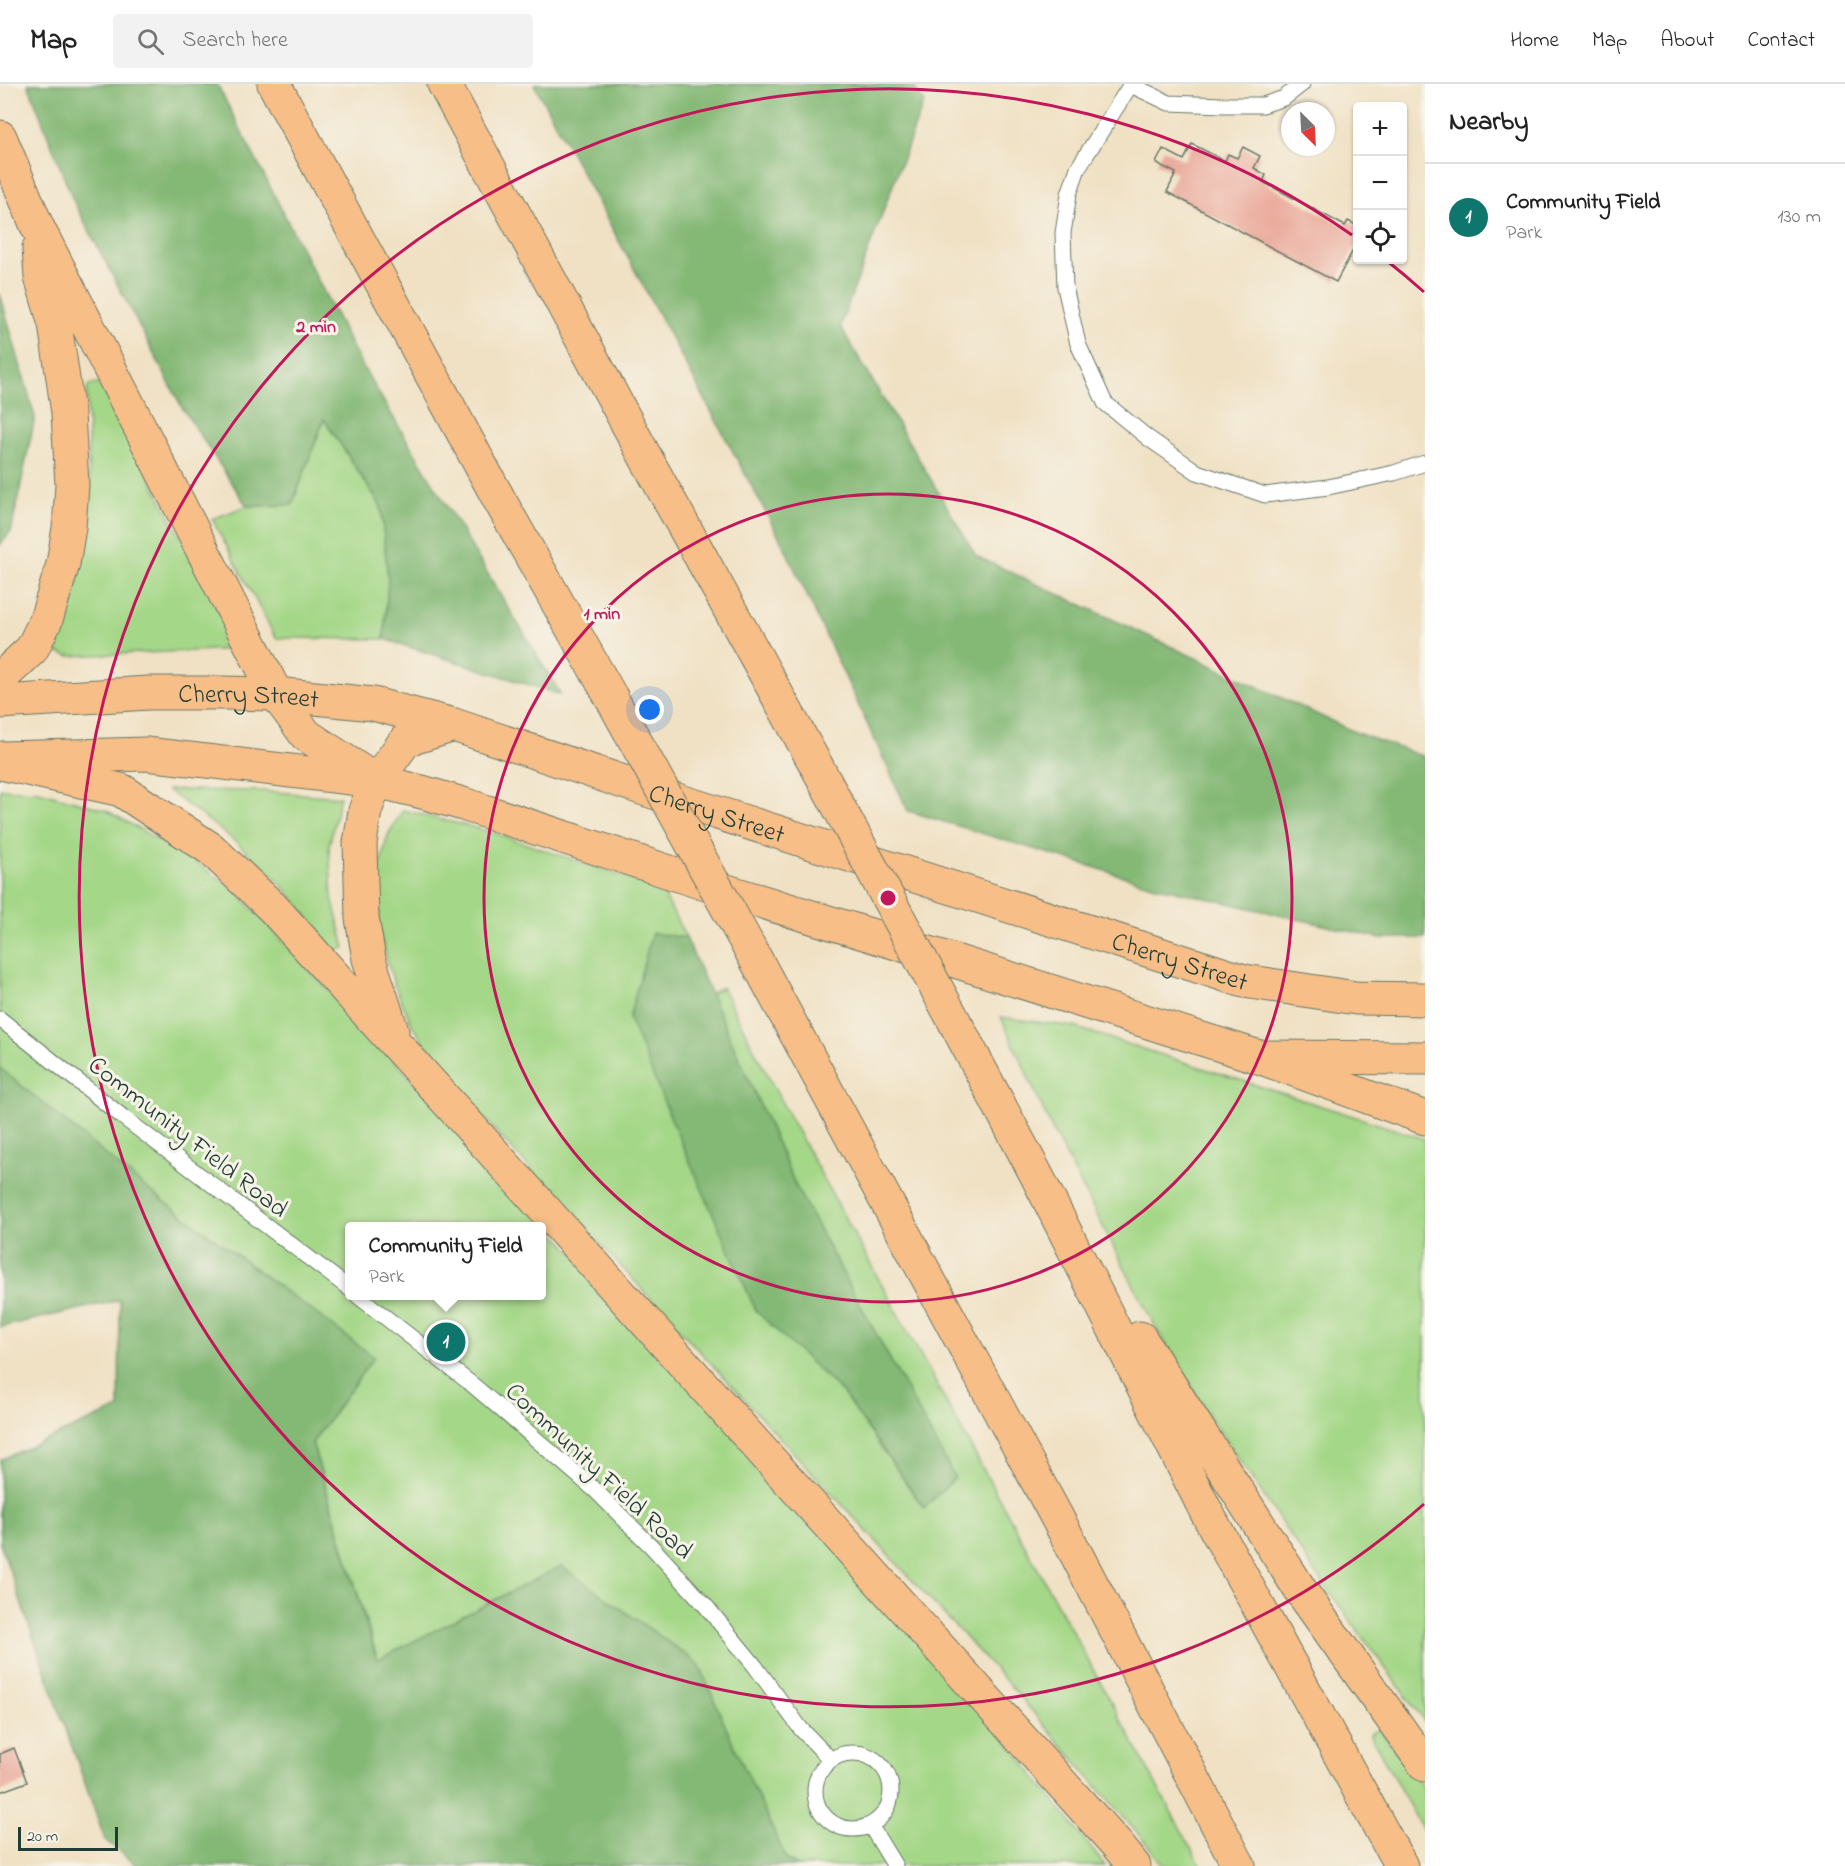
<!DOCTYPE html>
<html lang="en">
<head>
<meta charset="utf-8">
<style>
	:root { --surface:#fff; --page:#f2f2f2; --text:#222; --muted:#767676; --line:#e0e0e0; --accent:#0f766e }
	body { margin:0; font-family:"Indie Flower",sans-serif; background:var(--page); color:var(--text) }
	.controls { position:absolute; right:18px; top:18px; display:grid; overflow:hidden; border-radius:6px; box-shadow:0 2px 4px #0004 }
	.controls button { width:54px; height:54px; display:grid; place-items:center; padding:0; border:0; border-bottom:2px solid var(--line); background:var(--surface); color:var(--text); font:30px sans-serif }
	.compass { position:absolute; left:1281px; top:18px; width:54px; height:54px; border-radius:50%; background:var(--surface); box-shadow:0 2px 4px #0004; rotate:156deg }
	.scale { position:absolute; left:18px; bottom:15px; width:100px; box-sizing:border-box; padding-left:6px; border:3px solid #1f3d34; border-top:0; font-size:16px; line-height:21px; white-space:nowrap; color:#1f3d34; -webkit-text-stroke:4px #f7f3e8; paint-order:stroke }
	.you { position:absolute; left:650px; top:626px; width:21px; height:21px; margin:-15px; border:4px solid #fff; border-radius:50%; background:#1a73e8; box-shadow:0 0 0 9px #1a73e833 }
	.badge { display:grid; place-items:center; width:39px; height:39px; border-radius:50%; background:var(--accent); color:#fff; font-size:20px; font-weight:700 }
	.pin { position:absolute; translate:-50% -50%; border:3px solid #fff; box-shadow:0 2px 6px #0006 }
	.popup { position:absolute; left:345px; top:1138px; width:201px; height:78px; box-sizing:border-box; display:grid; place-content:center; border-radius:6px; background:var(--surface); filter:drop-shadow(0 2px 4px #0005); font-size:20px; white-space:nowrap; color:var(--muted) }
	.popup b { font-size:22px; color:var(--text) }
	.popup::after { content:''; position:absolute; left:50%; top:100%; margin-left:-12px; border:12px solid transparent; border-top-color:var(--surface) }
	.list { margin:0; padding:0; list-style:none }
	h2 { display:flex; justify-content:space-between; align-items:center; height:78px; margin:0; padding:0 24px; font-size:26px }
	h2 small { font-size:20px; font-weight:400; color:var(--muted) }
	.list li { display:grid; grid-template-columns:39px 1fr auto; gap:18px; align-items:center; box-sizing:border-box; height:108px; padding:0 24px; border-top:2px solid var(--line) }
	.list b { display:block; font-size:22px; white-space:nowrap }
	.list p { margin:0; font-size:20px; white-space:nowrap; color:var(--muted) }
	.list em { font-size:20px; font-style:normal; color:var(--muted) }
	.icon { flex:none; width:33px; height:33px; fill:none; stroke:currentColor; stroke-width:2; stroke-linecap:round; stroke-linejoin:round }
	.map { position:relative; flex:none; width:1425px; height:1782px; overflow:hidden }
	header { display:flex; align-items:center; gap:36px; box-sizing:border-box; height:84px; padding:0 30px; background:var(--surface); border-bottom:2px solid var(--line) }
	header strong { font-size:28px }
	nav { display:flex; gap:33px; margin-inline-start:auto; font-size:21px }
	.search { width:420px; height:54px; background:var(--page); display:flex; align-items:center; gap:15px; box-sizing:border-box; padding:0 21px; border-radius:6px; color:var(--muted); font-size:22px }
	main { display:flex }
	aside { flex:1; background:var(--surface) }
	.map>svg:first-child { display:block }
	.green { fill:#a4d787; stroke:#628a5e; stroke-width:1.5; fill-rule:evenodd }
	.forest { fill:#83b874; stroke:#517a54; stroke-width:1.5 }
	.building { fill:#e9a293 }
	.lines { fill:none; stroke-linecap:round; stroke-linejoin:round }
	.lane-casing { stroke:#687666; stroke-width:17 }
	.primary-casing { stroke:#687666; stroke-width:35 }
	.highway-casing { stroke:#687666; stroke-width:35 }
	.lane { stroke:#fff; stroke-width:15 }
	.primary { stroke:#f7be88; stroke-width:33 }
	.highway { stroke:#f7be88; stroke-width:33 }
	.highway-bridge-casing { stroke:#687666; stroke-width:35; stroke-linecap:butt }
	.highway-bridge { stroke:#f7be88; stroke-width:33 }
	.ring { fill:none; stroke:#c2185b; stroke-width:3 }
	.labels { text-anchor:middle; stroke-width:6; stroke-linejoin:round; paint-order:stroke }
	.street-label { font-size:26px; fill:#1f3d34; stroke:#f7f3e8 }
	.centre { fill:#c2185b; stroke:#f7f3e8; stroke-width:3 }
	.ring-label { font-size:18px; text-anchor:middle; font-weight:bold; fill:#c2185b; stroke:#f7f3e8; stroke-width:6; stroke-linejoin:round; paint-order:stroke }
</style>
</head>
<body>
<header>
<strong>Map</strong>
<div class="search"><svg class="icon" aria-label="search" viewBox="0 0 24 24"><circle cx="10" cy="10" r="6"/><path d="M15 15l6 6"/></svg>Search here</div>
<nav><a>Home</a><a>Map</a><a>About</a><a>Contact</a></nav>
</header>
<main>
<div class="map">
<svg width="1425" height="1782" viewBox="0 0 1425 1782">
	<rect width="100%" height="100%" fill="#f7f3e8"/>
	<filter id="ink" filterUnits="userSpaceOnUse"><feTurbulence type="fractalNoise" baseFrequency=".0167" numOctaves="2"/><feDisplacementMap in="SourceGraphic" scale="12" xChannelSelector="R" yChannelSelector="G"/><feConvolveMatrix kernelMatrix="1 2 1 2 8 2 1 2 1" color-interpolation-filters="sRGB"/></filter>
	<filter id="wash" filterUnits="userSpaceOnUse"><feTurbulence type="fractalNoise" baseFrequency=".008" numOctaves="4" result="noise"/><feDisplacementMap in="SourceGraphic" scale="24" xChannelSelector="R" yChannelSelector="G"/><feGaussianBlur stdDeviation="1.35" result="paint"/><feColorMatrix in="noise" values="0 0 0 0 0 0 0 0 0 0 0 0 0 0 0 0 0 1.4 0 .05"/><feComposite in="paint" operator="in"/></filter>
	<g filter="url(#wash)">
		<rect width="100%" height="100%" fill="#f0e1c4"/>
		<!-- green -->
		<path class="green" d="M93 300H101L239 565 68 572 53 567 69 532 85 466 89 399 87 303Z
			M324 335 381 422 388 496 384 555 276 554 212 435 247 422 292 421Z
			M0 705 39 707 106 726 196 778 238 809 901 1521 1105 1782H440L312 1358 0 988ZM350 1142H542V1212H350Z
			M167 706 261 707 340 713 329 762 332 814 345 864 335 867C318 848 304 825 286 806 252 768 209 736 167 706Z
			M403 726 488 747 661 805 686 854 652 850 756 1226 842 1308 924 1424 954 1394 798 1107 710 910 722 903 782 1019 1201 1782H1163L1150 1764 1015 1607 499 1051 443 985 412 941 394 900 380 850 377 793 388 751Z
			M1001 933 1074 943 1425 1055V1638L1317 1491 1209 1331 1155 1242 1052 1045Z
			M1379 1645 1425 1706V1750L1370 1650Z"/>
		<!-- forest -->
		<path class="forest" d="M28 0H217L361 280 561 611 384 555 388 496 381 422 324 335 292 421 247 422 183 325 73 116Z
			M534 0H912L924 18 840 242 976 472 1357 649 1425 673V854H1380L1159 803 908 727 783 460Z
			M0 210 35 333 11 448 0 461Z
			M652 849 686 854 798 1107 955 1394 924 1424 842 1308 756 1227 677 1049 629 934Z
			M0 984 141 1100 374 1273 312 1359 377 1576 561 1482 699 1580 727 1646 787 1776 799 1782H138L105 1756 0 1459V1376L119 1324 120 1216 0 1243Z"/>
		<g id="blocks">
			<!-- building -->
			<path class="building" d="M1192 60 1225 77 1228 70 1237 74 1243 63 1260 72 1254 84 1266 91 1263 98 1345 142 1348 137 1358 142V157L1336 198 1167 108 1176 89 1156 79 1163 65 1184 76Z
				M14 1664 27 1698 0 1708V1670Z"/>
		</g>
	</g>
	<g filter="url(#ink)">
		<use href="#blocks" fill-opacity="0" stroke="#687666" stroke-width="1.5"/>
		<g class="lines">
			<!-- lane casing -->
			<g class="lane-casing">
				<path id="lane" d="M1131 0 1078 84 1069 110 1063 149 1065 203 1078 260 1105 319 1148 354 1197 388 1265 411 1328 403 1394 389 1425 379
					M1131 1 1169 19 1223 21H1263L1284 14 1302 0
					M0 935 124 1034 350 1205
					M358 1212 474 1302 595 1406 652 1463 705 1521 755 1582 801 1645 831 1676
					M815 1707a38 38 0 1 1 76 0a38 38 0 1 1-76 0Z
					M870 1741 895 1782"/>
			</g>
			<!-- primary casing -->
			<g class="primary-casing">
				<g id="primary">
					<path id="s1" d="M0 618 149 609H221L276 610 373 620 454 641 677 716 1244 897 1356 914 1425 915"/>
					<path d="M2 674 146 670 376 697 422 708 463 720 727 807 955 877 1259 973 1425 974"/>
				</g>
			</g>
			<!-- highway casing -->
			<g class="highway-casing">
				<path id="highway" d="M274 0 500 417 611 613
					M444 0 647 376 816 681
					M0 53 37 142 276 610 306 651 376 697
					M0 595 32 565 46 536 63 480 69 444 72 401 68 329 55 240 41 193 39 164
					M0 679 121 706 211 765 273 824 1118 1762 1134 1782
					M760 883 1061 1441 1239 1782
					M958 944 1037 1092 1207 1429 1401 1782
					M392 947 369 875 362 834 360 759 365 727 376 697 406 656 454 641
					M1259 973 1425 1034
					M1140 1254 1301 1507 1425 1681"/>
			</g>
			<!-- lane -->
			<use href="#lane" class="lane"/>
			<!-- primary -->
			<use href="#primary" class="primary"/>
			<!-- highway -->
			<use href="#highway" class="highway"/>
			<!-- highway-bridge casing -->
			<g class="highway-bridge-casing">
				<path id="highway-bridge" d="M611 613 760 883
					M816 681 958 944"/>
			</g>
			<!-- highway-bridge -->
			<use href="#highway-bridge" class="highway-bridge"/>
		</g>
	</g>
	<!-- distance rings -->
	<g class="ring">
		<circle cx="888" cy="814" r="404"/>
		<path d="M1424 1420A809 809 0 1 1 1352 151M1386 176A809 809 0 0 1 1424 208"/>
	</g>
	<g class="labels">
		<!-- street labels -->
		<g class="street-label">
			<text dy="9" stroke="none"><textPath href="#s1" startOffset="249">Cherry Street</textPath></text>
			<text dy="9" stroke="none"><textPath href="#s1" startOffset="735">Cherry Street</textPath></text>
			<text dy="9" stroke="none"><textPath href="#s1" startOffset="1221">Cherry Street</textPath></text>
			<text transform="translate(189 1052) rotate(38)" y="9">Community Field Road</text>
			<text transform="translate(600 1386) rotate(43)" y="9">Community Field Road</text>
		</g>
	</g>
	<circle cx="888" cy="814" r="9" class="centre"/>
	<g class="ring-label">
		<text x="316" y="248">2 min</text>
		<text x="602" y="535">1 min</text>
	</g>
</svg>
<div class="controls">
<button>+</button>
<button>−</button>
<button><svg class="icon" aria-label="locate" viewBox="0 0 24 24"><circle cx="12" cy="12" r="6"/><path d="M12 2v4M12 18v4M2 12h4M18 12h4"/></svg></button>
</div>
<svg class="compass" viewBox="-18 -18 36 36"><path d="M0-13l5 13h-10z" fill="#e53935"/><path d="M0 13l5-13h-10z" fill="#767676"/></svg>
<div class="scale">20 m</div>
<div class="you"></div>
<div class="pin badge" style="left:446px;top:1258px">1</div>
<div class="popup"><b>Community Field</b>Park</div>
</div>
<aside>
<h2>Nearby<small></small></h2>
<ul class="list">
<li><span class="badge">1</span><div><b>Community Field</b><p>Park</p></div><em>130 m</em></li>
</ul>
</aside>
</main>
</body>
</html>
